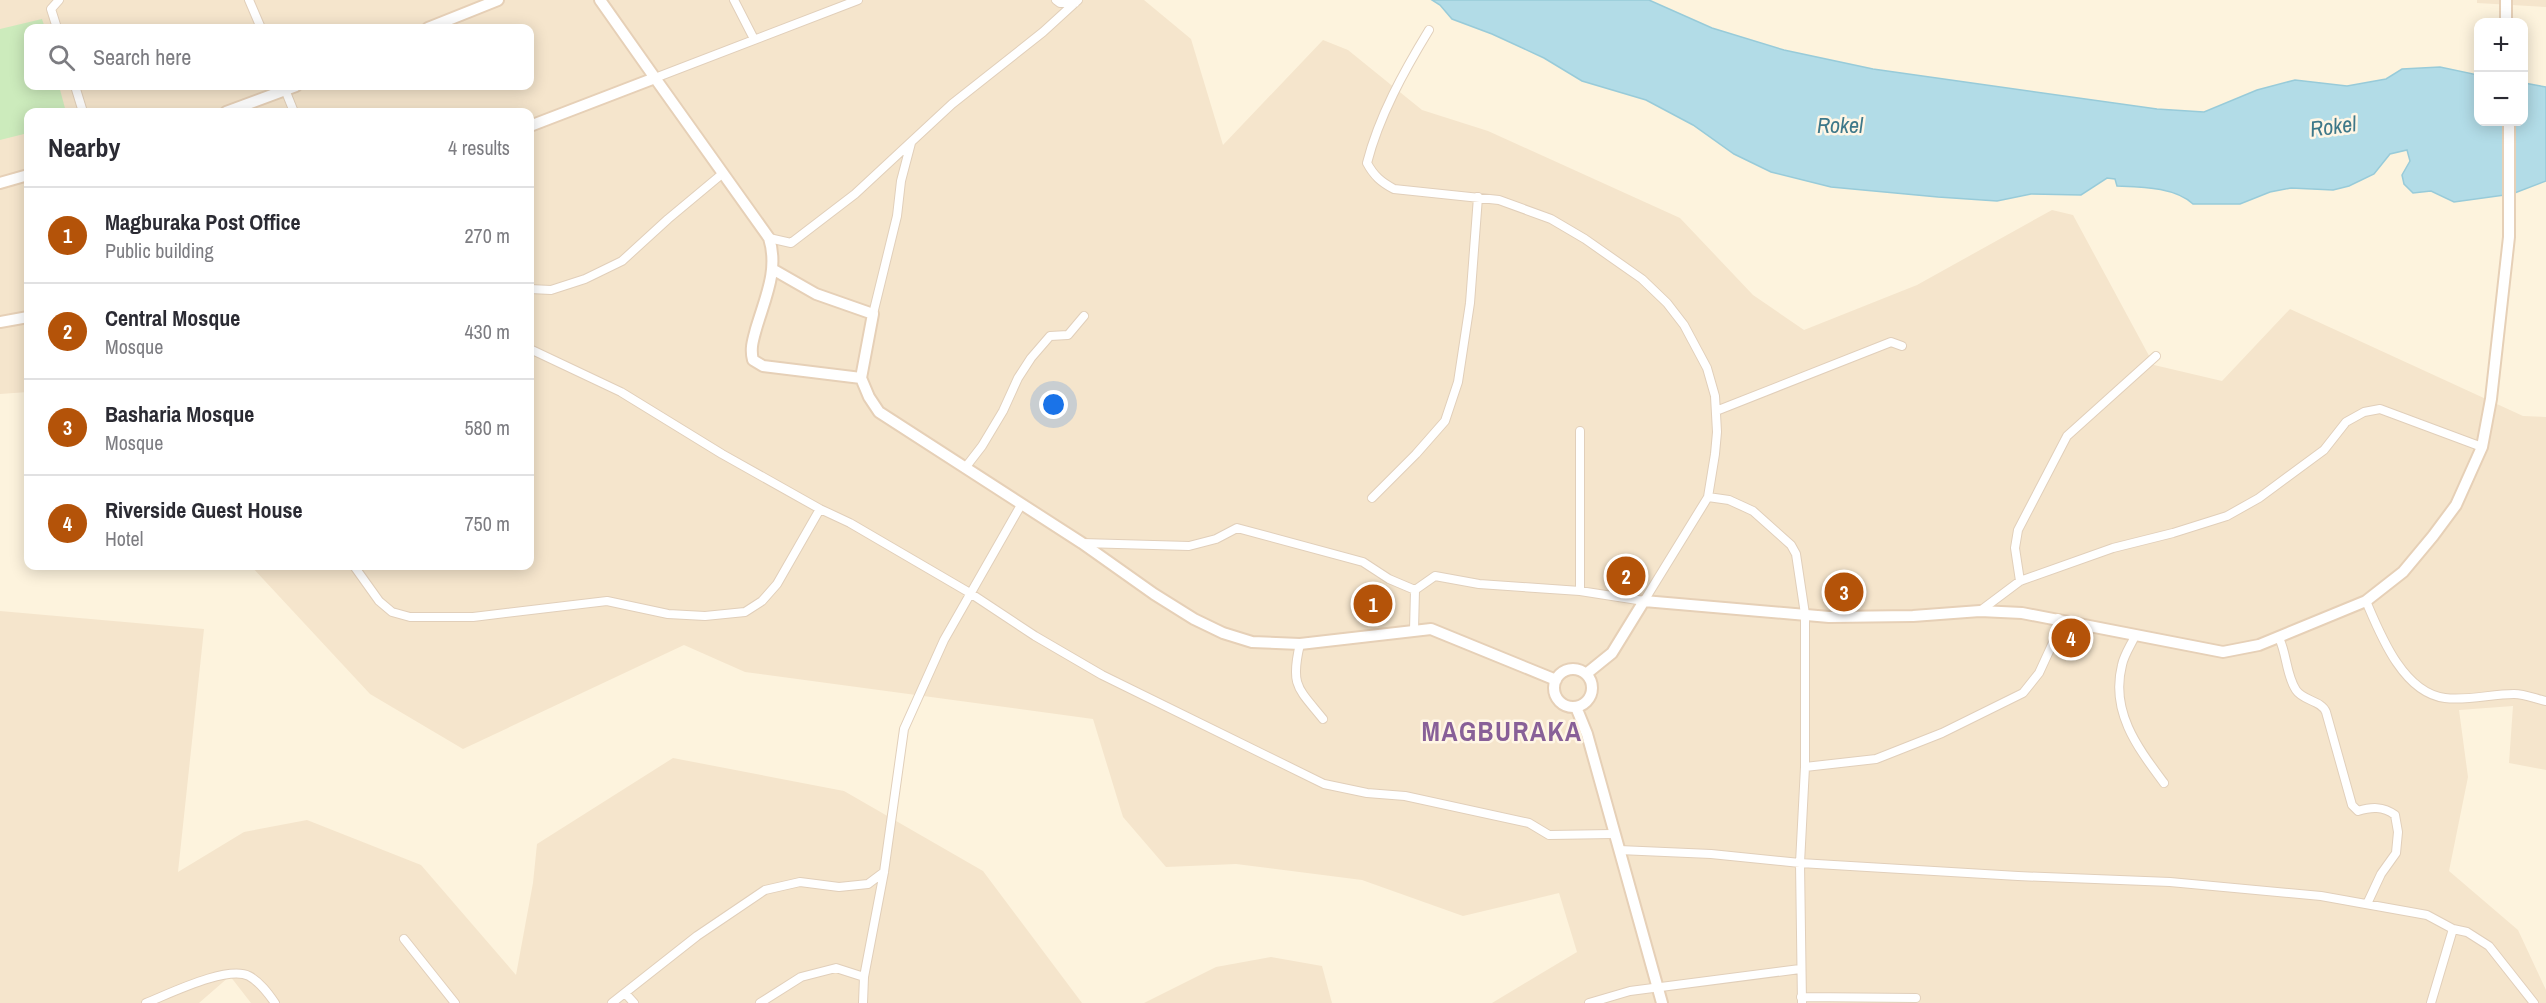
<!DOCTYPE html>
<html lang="en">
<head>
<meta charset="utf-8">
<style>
	:root { --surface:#fff; --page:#f7f7f7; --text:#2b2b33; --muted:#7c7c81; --line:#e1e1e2; --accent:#b45309 }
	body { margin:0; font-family:"Archivo Narrow",sans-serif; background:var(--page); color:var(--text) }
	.controls { position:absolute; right:18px; top:18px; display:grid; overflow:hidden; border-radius:12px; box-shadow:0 3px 15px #0003 }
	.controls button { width:54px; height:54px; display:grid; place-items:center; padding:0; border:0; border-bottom:2px solid var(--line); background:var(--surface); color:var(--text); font:30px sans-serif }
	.you { position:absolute; left:1054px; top:405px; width:21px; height:21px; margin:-15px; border:4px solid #fff; border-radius:50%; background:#1a73e8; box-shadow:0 0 0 9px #1a73e833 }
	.badge { display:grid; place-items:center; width:39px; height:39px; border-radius:50%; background:var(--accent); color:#fff; font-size:20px; font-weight:700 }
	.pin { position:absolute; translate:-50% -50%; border:3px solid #fff; box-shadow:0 2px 6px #0006 }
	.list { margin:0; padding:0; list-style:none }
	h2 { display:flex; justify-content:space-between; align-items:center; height:78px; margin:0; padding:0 24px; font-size:26px }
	h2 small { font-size:20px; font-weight:400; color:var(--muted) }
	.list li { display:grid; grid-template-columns:39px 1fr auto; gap:18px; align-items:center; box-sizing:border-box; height:96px; padding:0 24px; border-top:2px solid var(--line) }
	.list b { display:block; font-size:22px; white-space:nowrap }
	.list p { margin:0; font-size:20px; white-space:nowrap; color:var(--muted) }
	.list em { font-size:20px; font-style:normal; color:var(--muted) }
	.icon { flex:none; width:33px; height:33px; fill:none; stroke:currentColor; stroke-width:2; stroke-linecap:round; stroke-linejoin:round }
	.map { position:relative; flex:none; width:2546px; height:1003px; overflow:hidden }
	.search { position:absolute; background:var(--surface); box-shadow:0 3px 15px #0003; left:24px; top:24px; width:510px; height:66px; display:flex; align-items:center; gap:15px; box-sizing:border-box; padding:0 21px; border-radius:12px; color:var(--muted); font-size:22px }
	.panel { position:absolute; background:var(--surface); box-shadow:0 3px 15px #0003; left:24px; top:108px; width:510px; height:462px; border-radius:12px }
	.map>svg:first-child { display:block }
	.residential { fill:#f5e5cc; fill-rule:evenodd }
	.green { fill:#ccebbc }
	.water { fill:#b2dce7; stroke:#98cbd9; stroke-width:1.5 }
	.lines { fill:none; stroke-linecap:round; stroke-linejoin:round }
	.street-casing { stroke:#e1cfba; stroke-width:10 }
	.secondary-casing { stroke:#e6d0b7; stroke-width:14 }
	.street { stroke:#fff; stroke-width:8 }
	.secondary { stroke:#fff; stroke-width:10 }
	.labels { text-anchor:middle; stroke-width:5; stroke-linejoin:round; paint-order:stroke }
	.water-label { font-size:22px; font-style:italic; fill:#3e7889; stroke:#fff6e5 }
	.district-label { font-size:27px; font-weight:bold; letter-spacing:1.5px; fill:#886098; stroke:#fff6e5 }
</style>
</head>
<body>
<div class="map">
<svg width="2546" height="1003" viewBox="0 0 2546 1003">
	<rect width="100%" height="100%" fill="#fdf3dd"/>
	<!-- residential -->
	<path class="residential" d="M0 0H1144L1191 39 1223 145 1323 40 1348 50 1422 110 1488 131 1680 218 1753 295 1804 330 1917 285 2052 210 2073 215 2154 365 2222 381 2290 309 2523 416 2546 417V770L2509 763 2513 706 2459 710 2468 777 2449 871 2518 930 2546 990V1003H1492L1577 952 1559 893 1463 916 1362 880 1236 864 1166 867 1123 817 1093 719 745 672 684 645 463 749 370 694 251 566H530V112H28V392L0 394ZM28 28H530V86H28Z
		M2477 0H2546V7L2477 3Z
		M0 611 204 629 178 872 244 832 307 820 421 865 516 975 533 883 537 844 673 758 844 791 983 871 1082 1003H251L230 976 199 1003H0Z
		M1271 957 1322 966 1332 1003H1144L1216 967Z"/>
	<!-- green -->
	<path class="green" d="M42 19 45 28H28V86H59L66 112H28V133L0 140V29Z"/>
	<!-- water -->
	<path class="water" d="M1432 0H1649L1712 28 1784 50 1873 69 2157 109 2204 112 2257 90 2295 80 2347 86 2386 79 2402 69 2440 67 2478 75V122H2524V83L2546 87V181L2512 194 2454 202 2431 191 2413 193 2404 184 2402 175 2410 161 2407 150 2390 154 2374 174 2349 186 2333 190 2291 188 2270 192 2240 204H2193C2175 187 2142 187 2117 186L2115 179 2107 178 2081 195 2031 194 1997 201 1938 197 1831 187 1771 172 1734 154 1693 125 1646 100 1582 81 1544 58 1492 34 1452 19 1440 5Z"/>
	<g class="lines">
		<!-- street casing -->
		<g class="street-casing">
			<path id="street" d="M249 0 261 28
				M734 0 754 39
				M1056 0 1060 3H1075
				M57 28 51 9 59 0
				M655 78 858 0
				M75 86 83 112
				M284 87 294 112
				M769 238 791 243 855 194 952 104 1043 32 1078 0
				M530 289 551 290 585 279 622 261 668 219 722 174
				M873 314 897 216 901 181 911 143
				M530 349 621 392 722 454 820 509 850 523 970 593 1035 636 1102 675 1324 784 1367 793 1405 796 1529 823 1549 835 1613 834
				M1716 411 1891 342 1902 346
				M965 468 982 446 1003 411 1018 378 1031 358 1050 336 1068 335 1084 316
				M1708 497 1729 500 1753 511 1791 545 1796 554 1805 614V767L1800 863 1802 1003
				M1372 498 1416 454 1445 421 1458 382 1470 303 1478 197
				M1082 543 1189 546 1216 539 1237 528 1363 562 1389 579 1415 590 1414 630
				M354 566 379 601 392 612 410 617H473L607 601 668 614 705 616 745 612 762 601 777 584 820 509
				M2020 581 2015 548 2018 530 2067 436 2156 356
				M1415 590 1435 576 1479 584 1580 591 1644 601 1708 497 1715 454 1717 432 1715 396 1707 368 1684 325 1667 303 1642 279 1585 239 1551 219 1499 200 1394 189C1381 182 1374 176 1367 163 1379 116 1404 71 1429 30
				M1580 591V431
				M2366 601C2380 634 2403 693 2445 698 2467 701 2492 694 2514 694 2525 694 2536 699 2546 701
				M1980 611 2020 581 2113 548 2173 533 2227 516 2259 498 2324 450 2346 422 2364 412 2380 409 2482 447
				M2135 636C2131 645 2124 655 2122 665 2110 712 2138 748 2164 783
				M2279 638C2287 654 2286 675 2296 690 2303 701 2321 700 2326 712L2352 805 2358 811C2371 807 2383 806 2395 815L2398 832 2396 853 2381 874 2367 904
				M1300 644C1290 686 1298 688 1323 719
				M1805 767 1876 759 1942 733 2023 693 2039 673 2056 636 2058 618
				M1619 850 1711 854 1800 863 2018 876 2170 882 2321 896 2427 915 2453 929 2467 932 2489 946 2534 1003
				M404 939 455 1003
				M625 993 634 1003
				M1801 997 1916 998
				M146 1003C169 994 227 965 249 976 260 982 268 993 275 1003
				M612 1003 697 936 765 890 800 882 839 887 868 884 884 872
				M760 1003 801 977 836 968 864 977
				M863 1003 864 977 884 872 904 729 944 640 1021 505
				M1589 1003 1630 991 1800 969
				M2431 1003 2453 929"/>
		</g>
		<!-- secondary casing -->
		<g class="secondary-casing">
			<path id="secondary" d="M600 0 655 78
				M2506 0V22
				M428 28 498 0
				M226 112 296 86
				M530 126 655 78 769 238C779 270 765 298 756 329 753 340 750 349 753 360L763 366 861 378
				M0 183 28 175
				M774 270 816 294 873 314 861 378 869 397 879 412 1082 543 1154 594 1194 619 1223 633 1252 642 1300 644 1431 629 1556 680
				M0 322 28 317
				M1554 688a19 19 0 1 1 38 0a19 19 0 1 1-38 0Z
				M1586 674 1612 653 1644 601 1829 617 1913 616 1980 611 2022 613 2223 652 2259 645 2366 601 2403 572 2433 536 2456 505 2482 447 2491 399 2509 237V122
				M1576 707 1587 734 1662 1003"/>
		</g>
		<!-- street -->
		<use href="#street" class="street"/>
		<!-- secondary -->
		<use href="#secondary" class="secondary"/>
	</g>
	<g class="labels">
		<!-- water labels -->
		<g class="water-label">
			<text x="1840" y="133">Rokel</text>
			<text transform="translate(2333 126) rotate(-7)" y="8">Rokel</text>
		</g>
		<!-- district labels -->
		<g class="district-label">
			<text x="1502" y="741">MAGBURAKA</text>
		</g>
	</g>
</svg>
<div class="controls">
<button>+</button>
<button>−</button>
</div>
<div class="you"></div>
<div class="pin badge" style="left:1373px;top:604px">1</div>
<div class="pin badge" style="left:1626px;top:576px">2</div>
<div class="pin badge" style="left:1844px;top:592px">3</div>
<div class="pin badge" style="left:2071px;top:638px">4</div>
<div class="search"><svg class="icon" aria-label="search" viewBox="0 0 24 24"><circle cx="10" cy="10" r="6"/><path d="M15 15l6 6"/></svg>Search here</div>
<section class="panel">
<h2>Nearby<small>4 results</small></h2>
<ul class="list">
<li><span class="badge">1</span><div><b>Magburaka Post Office</b><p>Public building</p></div><em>270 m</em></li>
<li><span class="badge">2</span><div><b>Central Mosque</b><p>Mosque</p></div><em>430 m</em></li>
<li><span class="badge">3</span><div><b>Basharia Mosque</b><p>Mosque</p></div><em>580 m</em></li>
<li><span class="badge">4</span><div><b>Riverside Guest House</b><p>Hotel</p></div><em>750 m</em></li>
</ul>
</section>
</div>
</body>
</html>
